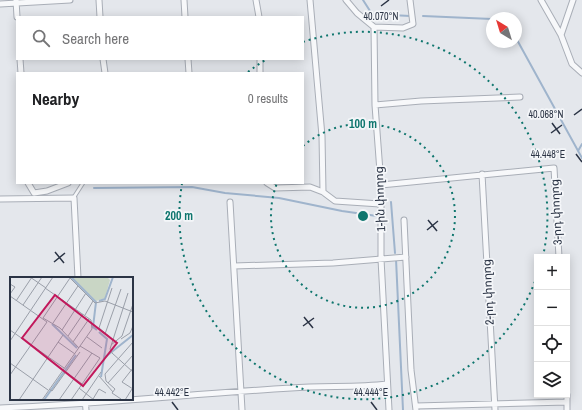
<!DOCTYPE html>
<html lang="en">
<head>
<meta charset="utf-8">
<style>
	:root { --surface:#fff; --page:#f2f2f2; --text:#202124; --muted:#757577; --line:#e0e0e0 }
	body { margin:0; font-family:"Archivo Narrow","Noto Sans Armenian",sans-serif; background:var(--page); color:var(--text) }
	.controls { position:absolute; right:12px; bottom:12px; display:grid; overflow:hidden; border-radius:0px; box-shadow:0 2px 10px #0003 }
	.controls button { width:36px; height:36px; display:grid; place-items:center; padding:0; border:0; border-bottom:1px solid var(--line); background:var(--surface); color:var(--text); font:20px sans-serif }
	.compass { position:absolute; left:486px; top:12px; width:36px; height:36px; border-radius:50%; background:var(--surface); box-shadow:0 2px 10px #0003; rotate:322deg }
	.list { margin:0; padding:0; list-style:none }
	h2 { display:flex; justify-content:space-between; align-items:center; height:52px; margin:0; padding:0 16px; font-size:17px }
	h2 small { font-size:13px; font-weight:400; color:var(--muted) }
	.icon { flex:none; width:22px; height:22px; fill:none; stroke:currentColor; stroke-width:2; stroke-linecap:round; stroke-linejoin:round }
	.map { position:relative; flex:none; width:582px; height:410px; overflow:hidden }
	.search { position:absolute; background:var(--surface); box-shadow:0 2px 10px #0003; left:16px; top:16px; width:288px; height:44px; display:flex; align-items:center; gap:10px; box-sizing:border-box; padding:0 14px; border-radius:0px; color:var(--muted); font-size:15px }
	.panel { position:absolute; background:var(--surface); box-shadow:0 2px 10px #0003; left:16px; top:72px; width:288px; height:112px; border-radius:0px }
	.map>svg:first-child { display:block }
	.lines { fill:none; stroke-linecap:round; stroke-linejoin:round }
	.stream { stroke:#9fb4cc; stroke-width:2 }
	.lane-casing { stroke:#a9aeb7; stroke-width:4.5 }
	.street-casing { stroke:#a9aeb7; stroke-width:7 }
	.lane { stroke:#f7f8fa; stroke-width:2.5 }
	.street { stroke:#f7f8fa; stroke-width:5 }
	.ticks { fill:none; stroke:#2b3445; stroke-width:1.5 }
	.ring { fill:none; stroke:#0f766e; stroke-width:2; stroke-dasharray:2 4 }
	.labels { text-anchor:middle; stroke-width:3.5; stroke-linejoin:round; paint-order:stroke }
	.street-label { font-size:12px; fill:#2b3445; stroke:#f4f6f9 }
	.inset-river { fill:none; stroke:#9fb4cc; stroke-width:2 }
	.inset-road { fill:none; stroke:#9a9fa9; stroke-width:1 }
	.view { fill:#c2185b; fill-opacity:0.15; stroke:#c2185b; stroke-width:2 }
	.inset-edge { fill:none; stroke:#2b3445; stroke-width:2 }
	.ticks-label { font-size:10px; text-anchor:middle; fill:#2b3445; stroke:#f4f6f9; stroke-width:3.5; stroke-linejoin:round; paint-order:stroke }
	.centre { fill:#0f766e; stroke:#f4f6f9; stroke-width:2 }
	.ring-label { font-size:12px; text-anchor:middle; font-weight:bold; fill:#0f766e; stroke:#f4f6f9; stroke-width:3.5; stroke-linejoin:round; paint-order:stroke }
</style>
</head>
<body>
<div class="map">
<svg width="582" height="410" viewBox="0 0 582 410">
	<rect width="100%" height="100%" fill="#e4e7ec"/>
	<g class="lines">
		<!-- stream -->
		<path class="stream" d="M363 0 372 14 410 16
			M423 16 492 19
			M516 38 582 158
			M578 151 582 144
			M94 188 192 187 225 193 279 198 342 211 377 216
			M391 202 395 253
			M396 259 403 410"/>
		<!-- lane casing -->
		<g class="lane-casing">
			<path id="lane" d="M74 197 83 183"/>
		</g>
		<!-- street casing -->
		<g class="street-casing">
			<path id="street" d="M16 0 17 17
				M99 0 100 17
				M184 0 185 17
				M256 0 259 17
				M310 0 322 136 323 192
				M346 0 357 13 374 27 375 105 381 185V259L389 410
				M541 0 561 35 572 64 582 73
				M0 4 70 0
				M374 27 403 28 413 24 410 0
				M561 35 573 0
				M20 59 21 73
				M103 59 105 73
				M188 59 189 73
				M260 73V59
				M375 105 421 101 520 97
				M482 174 495 410
				M28 183 34 193 47 191 68 183
				M267 183 275 188 310 187 323 192 335 201 380 204
				M381 185 554 168 559 257
				M0 199 74 198 78 278
				M230 202 242 410
				M404 220 411 370 416 410
				M234 266 333 263 406 257
				M567 395V410
				M85 399 86 410
				M416 406 567 402
				M0 408C97 404 194 394 291 388 323 385 355 388 387 384"/>
		</g>
		<!-- lane -->
		<use href="#lane" class="lane"/>
		<!-- street -->
		<use href="#street" class="street"/>
	</g>
	<!-- ticks -->
	<path class="ticks" d="M381 6 389 0M574 115 582 109M552 123 560 134M551 133 562 125M576 154 582 162M428 220 437 231M427 230 438 221M55 252 64 263M54 262 65 253M304 317 313 328M303 326 314 318M172 402 178 410M371 402 377 410"/>
	<!-- distance rings -->
	<g class="ring">
		<path d="M303 146A92 92 0 1 1 277 183"/>
		<path d="M537 276A184 184 0 0 1 182 184M248 72A184 184 0 0 1 267 59M303 42A184 184 0 0 1 543 256"/>
	</g>
	<g class="labels">
		<!-- street labels -->
		<g class="street-label">
			<text transform="translate(380 199) rotate(-92)" y="4">1-ին փողոց</text>
			<text transform="translate(556 212) rotate(-93)" y="4">3-րդ փողոց</text>
			<text transform="translate(488 292) rotate(-93)" y="4">2-րդ փողոց</text>
		</g>
	</g>
	<!-- overview -->
	<g transform="translate(10 277)">
		<rect width="123" height="123" fill="#e4e7ec"/>
		<path d="M62 0H97L100 3 95 21 86 24Z" fill="#c9d6c5"/>
		<path class="inset-river" d="M61 0 86 25 83 50 87 53M89 24 95 22 103 0M42 47 67 71M89 55 97 62 91 100M94 81 123 58M34 123 66 78"/>
		<path class="inset-road" d="M20 0 36 11M60 1 33 41 50 51 69 71M60 1 85 26 95 24 123 35M0 7 5 10 0 17M118 16 100 72 102 76 123 95M0 19 37 45 0 98M6 24 22 0M13 28 32 0M75 38 83 24M43 46 68 9M89 51 102 11M89 51 102 62M0 53 54 91M52 53 76 16M95 57 111 12M58 59 73 37M77 60 92 71M111 62 120 56 123 49M0 64 43 0M48 65 65 77M63 65 79 42M101 68 112 59 123 27M0 86 38 113M56 95 72 107M89 99 103 115M98 106 123 78M69 111 84 123M39 112 42 114 70 75M123 112 112 105 123 91M83 122 89 112 96 116M111 122 102 116 105 112 96 104 95 97 123 65M9 123 53 58M32 123 82 52 81 43 35 11M49 123 82 76M61 123 90 81 70 69M72 123 91 95M115 123 122 112"/>
		<path class="view" d="M45 18 107 66 73 109 12 61Z"/>
		<rect width="123" height="123" class="inset-edge"/>
	</g>
	<g class="ticks-label">
		<text x="381" y="20">40.070°N</text>
		<text x="546" y="118">40.068°N</text>
		<text x="548" y="158">44.448°E</text>
		<text x="172" y="396">44.442°E</text>
		<text x="371" y="396">44.444°E</text>
	</g>
	<circle cx="363" cy="216" r="6" class="centre"/>
	<g class="ring-label">
		<text x="363" y="128">100 m</text>
		<text x="179" y="220">200 m</text>
	</g>
</svg>
<div class="controls">
<button>+</button>
<button>−</button>
<button><svg class="icon" aria-label="locate" viewBox="0 0 24 24"><circle cx="12" cy="12" r="6"/><path d="M12 2v4M12 18v4M2 12h4M18 12h4"/></svg></button>
<button><svg class="icon" aria-label="layers" viewBox="0 0 24 24"><path d="M12 4l9 5-9 5-9-5zM3 14l9 5 9-5"/></svg></button>
</div>
<svg class="compass" viewBox="-18 -18 36 36"><path d="M0-13l5 13h-10z" fill="#e53935"/><path d="M0 13l5-13h-10z" fill="#757577"/></svg>
<div class="search"><svg class="icon" aria-label="search" viewBox="0 0 24 24"><circle cx="10" cy="10" r="6"/><path d="M15 15l6 6"/></svg>Search here</div>
<section class="panel">
<h2>Nearby<small>0 results</small></h2>
<ul class="list">
</ul>
</section>
</div>
</body>
</html>
